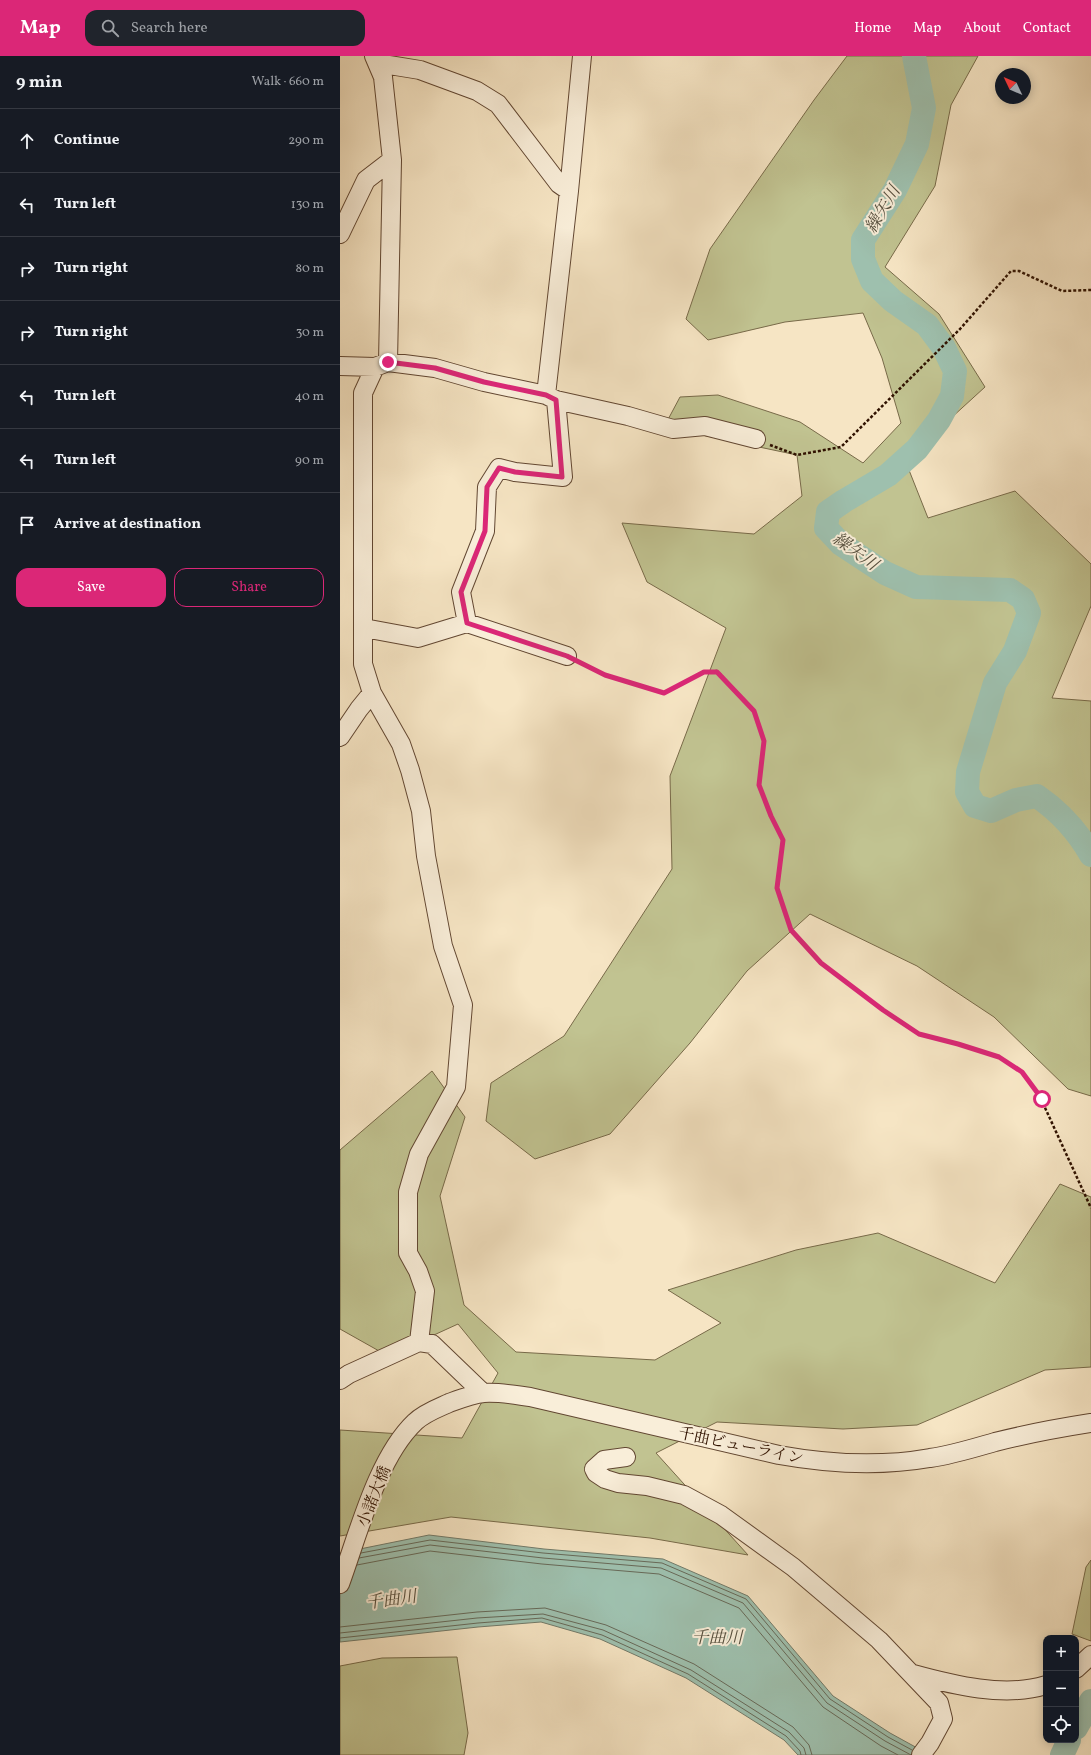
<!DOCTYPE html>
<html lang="en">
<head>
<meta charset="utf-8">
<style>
	:root { --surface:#171b24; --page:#20242c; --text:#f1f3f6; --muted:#9ea1a6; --line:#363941; --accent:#db2777 }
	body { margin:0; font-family:Vollkorn,"Noto Serif JP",serif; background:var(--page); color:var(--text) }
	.controls { position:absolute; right:12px; bottom:12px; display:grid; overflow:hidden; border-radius:8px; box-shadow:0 2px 10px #0003 }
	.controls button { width:36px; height:36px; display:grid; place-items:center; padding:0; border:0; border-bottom:1px solid var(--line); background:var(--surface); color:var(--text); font:20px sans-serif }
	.compass { position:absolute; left:655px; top:12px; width:36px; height:36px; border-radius:50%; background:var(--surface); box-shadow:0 2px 10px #0003; rotate:314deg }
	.stop { position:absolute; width:12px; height:12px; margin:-9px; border:3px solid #db2777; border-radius:50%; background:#fff }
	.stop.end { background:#db2777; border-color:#fff; box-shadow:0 1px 4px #0008 }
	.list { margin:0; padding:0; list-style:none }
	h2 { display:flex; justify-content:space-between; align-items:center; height:52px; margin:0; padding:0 16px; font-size:17px }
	h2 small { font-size:13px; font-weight:400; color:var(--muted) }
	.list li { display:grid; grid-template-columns:26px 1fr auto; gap:12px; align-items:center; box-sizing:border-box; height:64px; padding:0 16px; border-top:1px solid var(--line) }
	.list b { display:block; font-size:15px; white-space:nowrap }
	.list em { font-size:13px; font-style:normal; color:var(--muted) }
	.actions { display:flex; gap:8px; padding:12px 16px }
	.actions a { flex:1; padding:9px 0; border:1px solid var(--accent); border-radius:12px; text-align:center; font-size:14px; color:var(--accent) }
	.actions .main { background:var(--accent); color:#fff }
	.icon { flex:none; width:22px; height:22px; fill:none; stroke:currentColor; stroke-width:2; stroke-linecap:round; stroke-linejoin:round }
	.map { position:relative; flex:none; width:751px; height:1699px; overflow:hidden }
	header { display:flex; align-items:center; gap:24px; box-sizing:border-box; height:56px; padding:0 20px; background:var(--accent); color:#fff }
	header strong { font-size:19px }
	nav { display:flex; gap:22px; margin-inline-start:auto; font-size:14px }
	.search { width:280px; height:36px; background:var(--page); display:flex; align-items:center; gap:10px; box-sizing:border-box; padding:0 14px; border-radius:12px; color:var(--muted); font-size:15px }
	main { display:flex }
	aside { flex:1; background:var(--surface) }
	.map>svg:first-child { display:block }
	.green { fill:#c1c391; stroke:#786a49 }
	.water { fill:#9ec0ae; stroke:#727a69 }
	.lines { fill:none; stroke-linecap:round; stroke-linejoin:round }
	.shore { stroke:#676958; stroke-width:1 }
	.river { stroke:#9ec0ae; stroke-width:24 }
	.minor-casing { stroke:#624732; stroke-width:20 }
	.path { stroke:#301201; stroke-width:2.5; stroke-dasharray:3 2; stroke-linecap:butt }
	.minor { stroke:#f9eed9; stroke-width:18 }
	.route { stroke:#db2777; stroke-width:5 }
	.labels { text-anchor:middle; stroke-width:4; stroke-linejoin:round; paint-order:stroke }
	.street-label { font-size:16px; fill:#301201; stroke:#f9eed9 }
	.water-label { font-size:17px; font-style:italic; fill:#564f3e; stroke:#f9eed9 }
</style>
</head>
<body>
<header>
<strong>Map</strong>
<div class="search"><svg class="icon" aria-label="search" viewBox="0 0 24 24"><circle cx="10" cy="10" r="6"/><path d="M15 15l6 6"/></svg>Search here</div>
<nav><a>Home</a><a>Map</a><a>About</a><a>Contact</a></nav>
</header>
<main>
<aside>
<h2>9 min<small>Walk · 660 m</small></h2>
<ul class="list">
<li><svg class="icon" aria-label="ahead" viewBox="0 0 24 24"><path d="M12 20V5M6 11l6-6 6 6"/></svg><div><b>Continue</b></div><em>290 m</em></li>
<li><svg class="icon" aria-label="left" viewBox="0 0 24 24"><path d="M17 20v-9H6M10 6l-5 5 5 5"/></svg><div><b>Turn left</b></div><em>130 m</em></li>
<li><svg class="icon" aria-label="right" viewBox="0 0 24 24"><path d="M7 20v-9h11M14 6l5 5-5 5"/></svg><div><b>Turn right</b></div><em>80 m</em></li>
<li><svg class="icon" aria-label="right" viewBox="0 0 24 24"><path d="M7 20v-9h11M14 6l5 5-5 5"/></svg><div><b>Turn right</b></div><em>30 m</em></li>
<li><svg class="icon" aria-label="left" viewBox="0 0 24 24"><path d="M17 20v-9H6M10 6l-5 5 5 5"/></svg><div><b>Turn left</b></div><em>40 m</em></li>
<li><svg class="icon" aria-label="left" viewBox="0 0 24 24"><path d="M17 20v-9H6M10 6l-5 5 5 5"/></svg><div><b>Turn left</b></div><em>90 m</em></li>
<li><svg class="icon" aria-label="arrive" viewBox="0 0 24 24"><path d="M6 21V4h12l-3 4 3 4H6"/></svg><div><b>Arrive at destination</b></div></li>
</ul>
<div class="actions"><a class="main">Save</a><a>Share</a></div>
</aside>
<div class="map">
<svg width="751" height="1699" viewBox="0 0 751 1699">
	<rect width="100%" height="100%" fill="#f6e5c4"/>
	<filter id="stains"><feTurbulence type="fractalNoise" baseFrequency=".005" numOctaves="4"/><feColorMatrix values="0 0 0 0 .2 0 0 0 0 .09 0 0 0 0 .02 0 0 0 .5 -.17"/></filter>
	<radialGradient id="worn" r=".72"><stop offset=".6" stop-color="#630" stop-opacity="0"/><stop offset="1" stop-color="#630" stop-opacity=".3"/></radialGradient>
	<!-- green -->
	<path class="green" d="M507 0H638L611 49 595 130 545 211 599 258 645 331 565 404 588 462 675 435 751 508V550L712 642 751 645V1040L728 1033 654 961 577 910 470 858 407 915 350 987 270 1078 195 1103 146 1065 151 1027 224 980 332 813 330 720 386 572 307 526 282 467 414 478 462 440 457 399 324 371 340 341 378 339 460 366 523 407 561 367 542 302 523 257 445 266 368 284 346 263 370 193 474 44Z
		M92 1015 125 1061 100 1140 124 1249 176 1296 315 1304 381 1267 328 1234 456 1194 538 1177 655 1227 720 1128 751 1141V1311L705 1314 577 1369 503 1373 377 1366 316 1397 408 1499 310 1482 111 1461 0 1480V1374L122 1382 158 1317 118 1268 48 1300 0 1273V1094Z
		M751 1504V1585L732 1578 746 1511Z
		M117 1601 128 1677 124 1699H0V1610L42 1602Z"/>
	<!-- water -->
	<path class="water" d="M89 1479 204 1493 323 1503 408 1540 493 1640 550 1677 590 1699H458L444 1684 346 1622 260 1583 201 1566 138 1571 0 1586V1497Z"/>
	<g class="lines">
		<!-- shore -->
		<path class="shore" d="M21 1497 90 1484 203 1497 322 1507 406 1543 490 1643 548 1681 572 1694
			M19 1502 90 1489 203 1502 321 1512 403 1547 487 1647 545 1685 571 1699
			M17 1509 90 1495 202 1508 319 1518 399 1552 483 1651 541 1690 558 1699
			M0 1571 137 1556 205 1552 266 1569 354 1608 453 1671 469 1689 472 1699
			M0 1577 137 1562 203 1558 263 1574 351 1614 449 1676 464 1692 466 1699
			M0 1582 138 1567 202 1562 262 1579 348 1618 446 1680 460 1695 461 1699"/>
		<!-- river -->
		<path class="river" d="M574 0 584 52 577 88 555 134 523 184V203L532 225 553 245 587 269 604 292 615 315 612 340 599 364 577 393 548 419 504 445 488 456 486 472 501 488 545 517 576 531 670 534 683 543 689 557 675 595 655 627 628 716 627 736 635 750 651 755 676 744 697 740C720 756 737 774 751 799
			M736 1672 751 1645
			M722 1699 729 1684"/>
		<!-- minor casing -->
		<g class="minor-casing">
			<path id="minor" d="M34 0 43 21 52 104 48 306
				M37 7 80 14 137 35 158 48 219 128 229 135
				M0 178 26 124 52 104
				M0 310 35 311 48 306 95 312 144 326 206 339 216 344 288 360 333 373 365 370 416 383
				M35 311 23 337V608L32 637 61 688 70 714 81 755 86 800 103 890 123 949 116 1031 79 1098 68 1136V1197L78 1215 85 1235 79 1286
				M206 339 229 135 242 0
				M127 567 121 536 145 475 147 431 159 412 175 416 223 421 216 344
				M24 572 78 582 127 567 227 600
				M0 681 19 653 32 637
				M0 1324 9 1318 79 1286 92 1288 143 1337
				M286 1401 264 1404 254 1413 256 1417 265 1423 278 1427 307 1430 344 1439 381 1459 453 1511 539 1584 599 1647 603 1663 590 1687 581 1699
				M0 1528C18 1479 37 1402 75 1366 84 1357 98 1352 109 1347 120 1343 133 1338 144 1337 160 1336 175 1339 190 1341L439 1399C489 1408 539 1411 590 1402 612 1399 634 1392 655 1386 687 1378 719 1372 751 1367
				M736 1613 751 1599
				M573 1618C613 1629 665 1642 706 1629"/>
		</g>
		<!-- path -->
		<path class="path" d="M430 389 457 399 501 391 620 273 671 215H679L722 235 751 234
			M240 607 265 619 324 637 364 616 377 615 414 655 424 685 419 729 431 760 443 784 437 832 451 875 481 907 543 954 579 978 618 988 659 1001 682 1016 701 1043 751 1152"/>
		<!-- minor -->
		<use href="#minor" class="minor"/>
	</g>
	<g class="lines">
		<!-- route -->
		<path class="route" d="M48 306 95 312 144 326 206 339 216 344 222 421 175 416 159 412 147 431 145 475 121 536 127 567 227 600 265 619 324 637 364 616H377L414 655 424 685 419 729 431 760 443 784 437 832 451 874 481 907 543 954 579 978 618 988 659 1001 682 1016 702 1043"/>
	</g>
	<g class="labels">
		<!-- street labels -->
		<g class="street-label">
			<text transform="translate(401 1389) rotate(12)" y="6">千曲ビューライン</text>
			<text transform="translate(33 1440) rotate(-68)" y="6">小諸大橋</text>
		</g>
		<!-- water labels -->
		<g class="water-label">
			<text transform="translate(542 153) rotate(-59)" y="6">繰矢川</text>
			<text transform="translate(516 495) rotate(36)" y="6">繰矢川</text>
			<text transform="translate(51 1543) rotate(-8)" y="6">千曲川</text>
			<text x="377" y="1587">千曲川</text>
		</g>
	</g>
	<rect width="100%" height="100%" filter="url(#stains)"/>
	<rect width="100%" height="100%" fill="url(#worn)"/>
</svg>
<div class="controls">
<button>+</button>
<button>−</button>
<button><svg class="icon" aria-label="locate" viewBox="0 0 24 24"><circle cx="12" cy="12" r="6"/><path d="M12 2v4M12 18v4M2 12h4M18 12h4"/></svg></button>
</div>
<svg class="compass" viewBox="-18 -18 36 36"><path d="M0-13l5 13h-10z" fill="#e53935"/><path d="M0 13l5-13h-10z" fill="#9ea1a6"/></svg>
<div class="stop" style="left:702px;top:1043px"></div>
<div class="stop end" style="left:48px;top:306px"></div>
</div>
</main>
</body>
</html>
